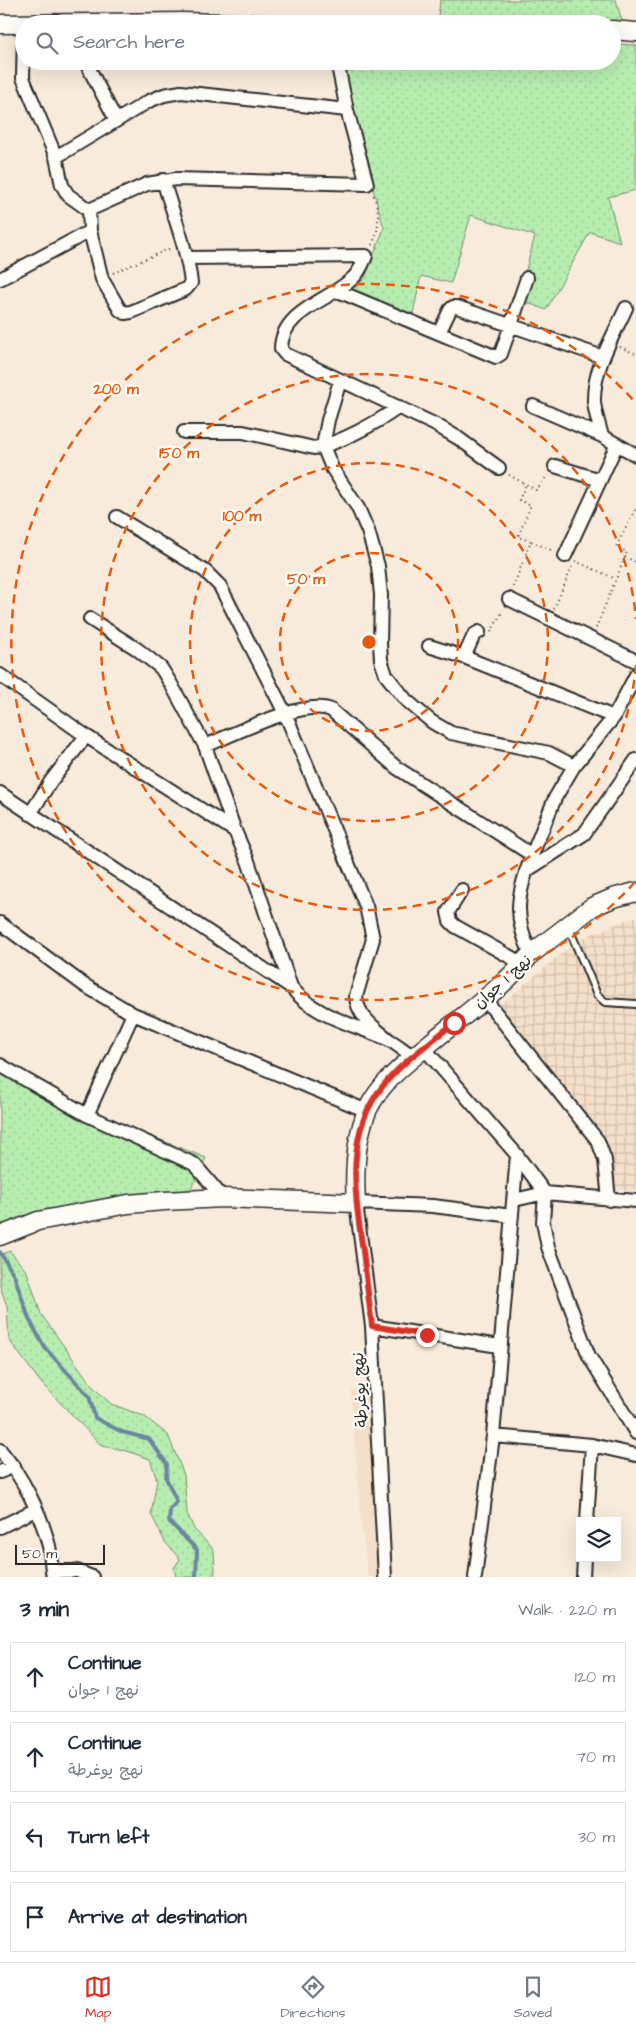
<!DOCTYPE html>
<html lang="en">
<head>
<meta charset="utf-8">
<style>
	:root { --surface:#fff; --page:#f2f2f3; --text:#1f2937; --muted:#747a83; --line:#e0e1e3; --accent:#d93025 }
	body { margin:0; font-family:"Architects Daughter","Playpen Sans Arabic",sans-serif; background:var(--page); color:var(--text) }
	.controls { position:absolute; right:15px; bottom:15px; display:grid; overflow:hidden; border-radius:0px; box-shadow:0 5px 20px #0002 }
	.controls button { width:45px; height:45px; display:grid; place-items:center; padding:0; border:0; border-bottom:1px solid var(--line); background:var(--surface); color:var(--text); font:25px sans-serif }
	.scale { position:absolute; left:15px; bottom:12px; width:90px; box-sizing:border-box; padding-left:5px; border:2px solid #2b2b2b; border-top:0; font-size:14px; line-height:18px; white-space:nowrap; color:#2b2b2b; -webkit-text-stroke:4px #fdfcf7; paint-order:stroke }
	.stop { position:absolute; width:15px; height:15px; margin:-11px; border:4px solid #d93025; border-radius:50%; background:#fff }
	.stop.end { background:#d93025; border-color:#fff; box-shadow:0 1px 5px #0008 }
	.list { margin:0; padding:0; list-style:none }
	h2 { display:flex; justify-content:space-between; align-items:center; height:65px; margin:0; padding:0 20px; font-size:21px }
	h2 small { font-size:16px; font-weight:400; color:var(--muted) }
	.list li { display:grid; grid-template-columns:32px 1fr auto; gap:15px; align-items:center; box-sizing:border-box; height:70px; margin:0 10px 10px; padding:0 10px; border:1px solid var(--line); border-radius:0px }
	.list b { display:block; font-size:19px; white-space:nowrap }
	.list p { margin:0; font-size:16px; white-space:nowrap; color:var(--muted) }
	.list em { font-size:16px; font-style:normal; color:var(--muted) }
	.icon { flex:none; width:28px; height:28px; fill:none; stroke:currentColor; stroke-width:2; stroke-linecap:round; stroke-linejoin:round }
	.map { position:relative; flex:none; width:636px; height:1577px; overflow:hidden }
	.search { position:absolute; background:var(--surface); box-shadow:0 5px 20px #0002; left:15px; right:15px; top:15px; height:55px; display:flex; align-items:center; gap:12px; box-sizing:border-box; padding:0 18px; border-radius:28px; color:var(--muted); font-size:19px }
	.sheet { height:385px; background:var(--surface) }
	nav { display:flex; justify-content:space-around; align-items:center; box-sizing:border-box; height:70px; border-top:1px solid var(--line); background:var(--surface); font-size:14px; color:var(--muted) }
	nav a { display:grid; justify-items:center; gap:2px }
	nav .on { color:var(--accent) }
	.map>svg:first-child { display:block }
	.built { fill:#f4dfc8 }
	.industrial { fill:url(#industrial-grid) }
	.grass { fill:url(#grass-dots); stroke:#718c6e }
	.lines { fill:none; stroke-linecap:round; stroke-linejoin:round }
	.stream { stroke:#6b86a1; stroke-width:4 }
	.lane-casing { stroke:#2b2b2b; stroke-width:10 }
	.street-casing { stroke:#2b2b2b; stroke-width:16 }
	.secondary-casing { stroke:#2b2b2b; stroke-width:21 }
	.path { stroke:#2b2b2b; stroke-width:2; stroke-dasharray:1 4; stroke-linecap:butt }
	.lane { stroke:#fdfcf7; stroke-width:6 }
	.street { stroke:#fdfcf7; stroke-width:12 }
	.secondary { stroke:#fdfcf7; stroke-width:18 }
	.route { stroke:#d93025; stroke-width:6 }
	.ring { fill:none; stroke:#e8590c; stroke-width:2.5; stroke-dasharray:9 6 }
	.labels { text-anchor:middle; stroke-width:4.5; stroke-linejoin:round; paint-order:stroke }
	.street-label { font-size:16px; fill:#2b2b2b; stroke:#fdfcf7 }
	.centre { fill:#e8590c; stroke:#fdfcf7; stroke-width:2.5 }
	.ring-label { font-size:15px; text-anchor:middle; font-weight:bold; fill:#e8590c; stroke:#fdfcf7; stroke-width:4.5; stroke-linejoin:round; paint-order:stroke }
</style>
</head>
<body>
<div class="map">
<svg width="636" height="1577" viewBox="0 0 636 1577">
	<defs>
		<pattern id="industrial-grid" width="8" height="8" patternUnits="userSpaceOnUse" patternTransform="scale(1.25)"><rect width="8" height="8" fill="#f4dfc8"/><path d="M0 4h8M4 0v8" fill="none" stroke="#d1c0ac"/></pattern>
		<pattern id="grass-dots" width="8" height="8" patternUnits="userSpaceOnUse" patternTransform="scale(1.25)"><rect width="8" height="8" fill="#b7eeb0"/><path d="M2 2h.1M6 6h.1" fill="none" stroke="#9ecc98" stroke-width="1.8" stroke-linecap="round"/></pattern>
	</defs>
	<rect width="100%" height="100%" fill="#f8ebdb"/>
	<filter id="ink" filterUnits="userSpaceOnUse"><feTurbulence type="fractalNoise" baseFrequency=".02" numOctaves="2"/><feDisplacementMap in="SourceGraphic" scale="10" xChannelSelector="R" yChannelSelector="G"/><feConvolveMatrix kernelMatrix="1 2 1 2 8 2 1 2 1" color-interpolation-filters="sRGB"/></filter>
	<g filter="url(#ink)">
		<!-- built -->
		<path class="built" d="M373 1385 389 1577H368L360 1510 351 1390Z"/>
		<!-- industrial -->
		<path class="industrial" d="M633 917H636V1191L607 1190 608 1140 494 1010 578 940Z"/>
		<!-- grass -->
		<path class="grass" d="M440 0H616L623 25 438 18Z
			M612 44 636 45V190L608 197 620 242 590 232 546 310 518 299 535 236 471 215 451 283 421 276 412 318 348 293 365 278 384 228 337 61H612Z
			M0 1058 55 1093 96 1114 206 1158 189 1192 29 1216 0 1225Z
			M10 1251 27 1272 41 1314 93 1387 111 1404 144 1416 168 1435 184 1475 187 1513 194 1529 214 1550 215 1573 213 1577H176L174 1568 180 1559 165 1542 151 1514 157 1480 150 1459 124 1450 102 1446 42 1384 9 1340 7 1307 0 1286V1255Z"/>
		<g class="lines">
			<!-- stream -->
			<path class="stream" d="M0 1252 14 1275 29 1319 45 1348 89 1396 95 1418 122 1432 149 1439 167 1464 166 1478 177 1502 170 1509 169 1521 197 1550 196 1577"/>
			<!-- lane casing -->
			<g class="lane-casing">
				<path id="lane" d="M568 926 597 995 605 1002 636 1004"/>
			</g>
			<!-- street casing -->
			<g class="street-casing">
				<path id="street" d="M24 27 23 78 56 157 62 185 68 195 89 210
					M85 61 116 120
					M56 157 149 101 164 95 181 92 347 110
					M89 210 147 184 176 179 367 184 347 110 337 61
					M90 231 102 279 120 310 125 313 131 312 186 289 191 283C187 248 173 214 163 180
					M188 258 366 256C363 263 360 271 354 277 332 300 281 310 281 349L285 354 436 425 458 438 499 468
					M0 279 90 231 89 210
					M338 291 496 357 501 354 527 278
					M439 333 450 310 453 307H457L603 357
					M340 381 328 420 323 446 332 468 358 508 368 531 378 566 381 595 380 644 381 660 386 675 406 700 432 722 451 733 549 753 574 766
					M533 406 602 436 636 455
					M184 432H243L314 448C339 444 378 422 399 407
					M602 436C599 425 595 413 594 402 593 368 613 337 626 308
					M555 466 600 480
					M117 517 205 571 220 586 285 713 366 906 373 939 356 996C357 1016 375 1028 389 1040
					M565 556 617 444
					M509 599 636 661
					M90 619 137 649 161 668 171 684 205 746 235 831
					M429 646 464 657 614 717
					M464 657 474 635 479 632
					M0 675 86 736 235 831 248 861 291 987C315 1017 353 1024 387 1039 396 1043 404 1051 413 1056
					M205 746C232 735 305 698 331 710L397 768 532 855C518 895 512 914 531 954
					M0 793 291 987
					M30 814 51 781 86 736
					M532 855 555 798 574 766 614 717 636 675
					M526 871 584 834 636 760
					M462 890 448 912 450 921 455 926 523 964
					M0 923 84 985 133 1014 367 1111
					M484 998 598 1141 605 1160 609 1200
					M424 1048 517 1155 545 1193 543 1222 548 1247 589 1356 636 1433
					M0 1065 87 1115 194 1164 223 1198
					M87 1115 133 1014
					M514 1200 545 1193 636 1201
					M372 1326 499 1346
					M493 1436 592 1445 636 1455
					M0 1450C22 1476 41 1513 49 1546 51 1556 51 1567 53 1577
					M0 1472 14 1466
					M587 1521 592 1445
					M0 1527 35 1510
					M52 1571H77L92 1577
					M385 1577 372 1326 356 1203 433 1206 512 1216
					M475 1577 493 1436 517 1155
					M583 1577 584 1558"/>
			</g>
			<!-- secondary casing -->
			<g class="secondary-casing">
				<path id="secondary" d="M0 24 184 22 256 24
					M612 30 636 32
					M0 1236 38 1221 128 1204 164 1201 223 1198 356 1203C354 1172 355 1138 368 1109 381 1082 405 1064 428 1045 462 1016 502 989 531 954L592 907 613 898 636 892"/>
			</g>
			<!-- path -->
			<path class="path" d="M372 245C380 229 380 211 373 194
				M113 273 171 248
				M620 347 636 354
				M509 475 536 490 548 475
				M525 486 519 500 531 505 518 537 531 541
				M625 557 636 562
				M575 561 616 579
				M513 587 531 541 555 552
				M554 609 572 567
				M596 628 627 552 616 547 636 508
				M491 632 503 610"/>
			<!-- lane -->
			<use href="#lane" class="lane"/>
			<!-- street -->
			<use href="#street" class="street"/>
			<!-- secondary -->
			<use href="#secondary" class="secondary"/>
		</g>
	</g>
	<g class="lines" filter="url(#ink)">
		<!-- route -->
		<path class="route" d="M427 1335 372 1326C369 1301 366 1276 363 1251 355 1196 344 1132 383 1086 403 1061 430 1043 454 1023"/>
	</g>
	<!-- distance rings -->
	<g class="ring">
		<circle cx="369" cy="642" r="89"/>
		<circle cx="369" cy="642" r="179"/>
		<path d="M636 665A268 268 0 1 1 636 619"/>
		<path d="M635 882A358 358 0 1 1 635 402"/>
	</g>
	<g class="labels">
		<!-- street labels -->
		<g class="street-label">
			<text transform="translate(502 981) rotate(-42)" y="6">نهج 1 جوان</text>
			<text transform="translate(359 1390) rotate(-93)" y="6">نهج يوغرطة</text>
		</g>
	</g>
	<circle cx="369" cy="642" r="8" class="centre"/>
	<g class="ring-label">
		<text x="116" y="394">200 m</text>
		<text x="179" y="458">150 m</text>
		<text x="242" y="521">100 m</text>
		<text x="306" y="584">50 m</text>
	</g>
</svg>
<div class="controls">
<button><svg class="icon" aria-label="layers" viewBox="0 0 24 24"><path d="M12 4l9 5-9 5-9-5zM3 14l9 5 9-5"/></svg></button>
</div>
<div class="scale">50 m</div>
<div class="stop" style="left:454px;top:1023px"></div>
<div class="stop end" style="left:427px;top:1335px"></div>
<div class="search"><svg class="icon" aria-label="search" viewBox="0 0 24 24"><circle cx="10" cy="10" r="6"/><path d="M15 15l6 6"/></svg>Search here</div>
</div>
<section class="sheet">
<h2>3 min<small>Walk · 220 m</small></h2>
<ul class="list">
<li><svg class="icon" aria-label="ahead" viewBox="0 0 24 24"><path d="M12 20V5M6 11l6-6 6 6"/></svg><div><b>Continue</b><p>نهج 1 جوان</p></div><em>120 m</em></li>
<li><svg class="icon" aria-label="ahead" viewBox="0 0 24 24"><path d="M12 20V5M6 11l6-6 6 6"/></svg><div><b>Continue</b><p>نهج يوغرطة</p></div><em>70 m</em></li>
<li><svg class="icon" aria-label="left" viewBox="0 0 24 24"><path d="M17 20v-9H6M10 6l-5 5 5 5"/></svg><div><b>Turn left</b></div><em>30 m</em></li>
<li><svg class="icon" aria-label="arrive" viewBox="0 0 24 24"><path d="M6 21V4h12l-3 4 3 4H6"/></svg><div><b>Arrive at destination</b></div></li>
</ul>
</section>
<nav>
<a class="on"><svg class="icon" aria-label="map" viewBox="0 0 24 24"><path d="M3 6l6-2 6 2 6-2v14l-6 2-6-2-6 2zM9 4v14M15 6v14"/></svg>Map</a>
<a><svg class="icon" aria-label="directions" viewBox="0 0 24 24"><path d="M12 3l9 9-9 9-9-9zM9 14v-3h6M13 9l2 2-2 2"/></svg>Directions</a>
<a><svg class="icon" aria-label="saved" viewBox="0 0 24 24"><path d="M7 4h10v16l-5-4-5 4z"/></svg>Saved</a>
</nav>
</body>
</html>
